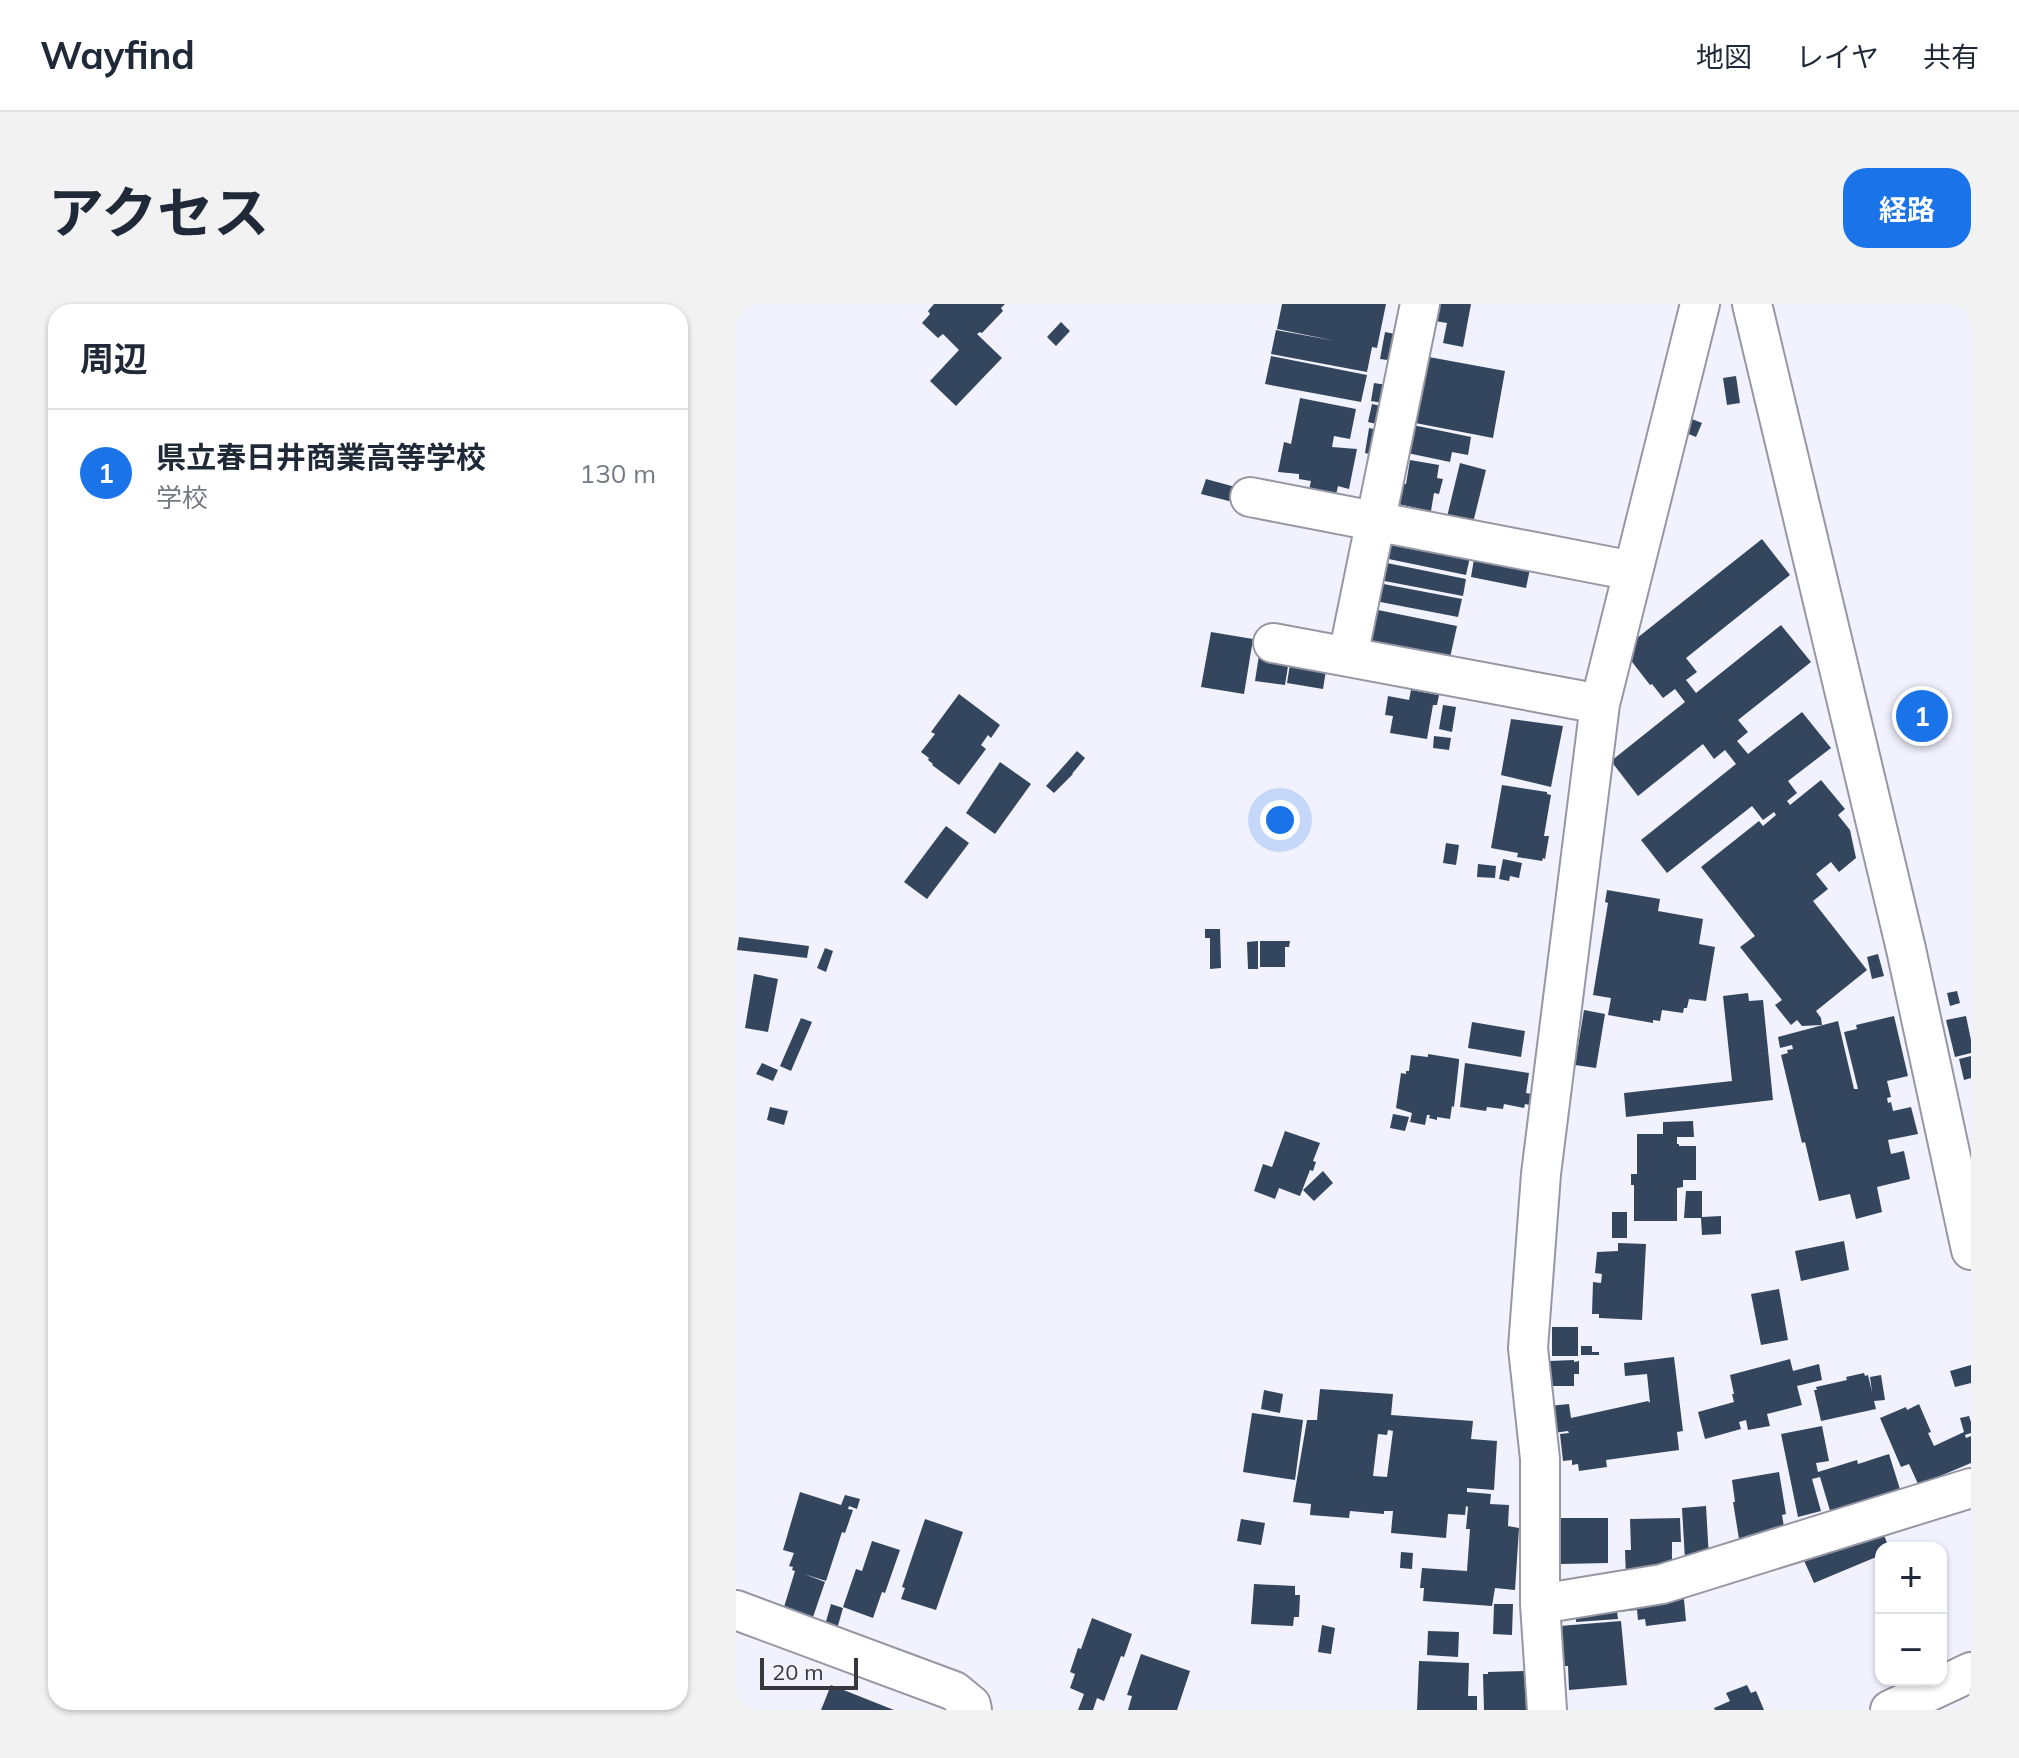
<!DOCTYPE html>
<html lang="ja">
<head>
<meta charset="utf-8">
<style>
	:root { --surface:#fff; --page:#f2f2f3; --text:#1f2937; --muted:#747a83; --line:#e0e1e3; --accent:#1a73e8 }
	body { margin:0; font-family:Mulish,"Noto Sans JP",sans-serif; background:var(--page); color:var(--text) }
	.controls { position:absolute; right:24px; bottom:24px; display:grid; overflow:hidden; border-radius:16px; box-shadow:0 2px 6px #0004 }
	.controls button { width:72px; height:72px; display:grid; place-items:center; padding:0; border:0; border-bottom:2px solid var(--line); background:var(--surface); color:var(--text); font:40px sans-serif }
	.scale { position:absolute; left:24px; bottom:20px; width:98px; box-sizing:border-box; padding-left:8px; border:4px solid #37373c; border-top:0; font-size:22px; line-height:28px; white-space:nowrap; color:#37373c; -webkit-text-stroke:6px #f1f2fe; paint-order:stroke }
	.you { position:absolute; left:544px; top:516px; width:28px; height:28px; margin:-20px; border:6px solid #fff; border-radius:50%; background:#1a73e8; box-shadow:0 0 0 12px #1a73e833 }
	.badge { display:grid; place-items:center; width:52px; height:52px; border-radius:50%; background:var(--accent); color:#fff; font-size:26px; font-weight:700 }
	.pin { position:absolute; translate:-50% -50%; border:4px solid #fff; box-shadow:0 2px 8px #0006 }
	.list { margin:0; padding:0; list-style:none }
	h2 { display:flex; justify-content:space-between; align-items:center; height:104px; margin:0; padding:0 32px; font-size:34px }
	h2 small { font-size:26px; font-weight:400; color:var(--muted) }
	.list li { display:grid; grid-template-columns:52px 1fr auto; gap:24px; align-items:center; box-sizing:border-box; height:128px; padding:0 32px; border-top:2px solid var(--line) }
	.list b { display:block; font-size:30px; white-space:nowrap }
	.list p { margin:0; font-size:26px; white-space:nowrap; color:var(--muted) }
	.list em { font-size:26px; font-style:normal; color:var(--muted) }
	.map { position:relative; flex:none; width:1235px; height:1406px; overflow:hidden; border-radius:24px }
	header { display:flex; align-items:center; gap:48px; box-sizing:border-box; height:112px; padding:0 40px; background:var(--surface); border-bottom:2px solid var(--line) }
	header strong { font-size:38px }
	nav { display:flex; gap:44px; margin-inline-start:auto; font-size:28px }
	.intro { display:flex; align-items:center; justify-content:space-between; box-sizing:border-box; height:192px; padding:0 48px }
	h1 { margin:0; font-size:56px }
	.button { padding:20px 36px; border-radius:24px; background:var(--accent); color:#fff; font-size:28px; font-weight:700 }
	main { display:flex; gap:48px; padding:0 48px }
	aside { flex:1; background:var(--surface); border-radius:24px; box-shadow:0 2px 6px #0004 }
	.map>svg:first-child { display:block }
	.building { fill:#33465e; fill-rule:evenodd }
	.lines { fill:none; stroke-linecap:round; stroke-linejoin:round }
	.minor-casing { stroke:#9797a3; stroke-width:42 }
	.minor { stroke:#fff; stroke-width:38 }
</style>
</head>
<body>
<header>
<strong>Wayfind</strong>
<nav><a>地図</a><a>レイヤ</a><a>共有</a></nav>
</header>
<div class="intro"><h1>アクセス</h1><a class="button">経路</a></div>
<main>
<aside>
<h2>周辺<small></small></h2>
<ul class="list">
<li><span class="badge">1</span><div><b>県立春日井商業高等学校</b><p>学校</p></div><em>130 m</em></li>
</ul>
</aside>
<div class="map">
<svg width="1235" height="1406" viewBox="0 0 1235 1406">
	<rect width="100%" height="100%" fill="#f1f2fe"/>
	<!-- building -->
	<path class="building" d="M198 0H269L265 4 267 7 246 29 244 28 241 30 266 54 220 102 194 77 223 46 207 30 202 34 186 19 194 10 192 7Z
		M546 0H650L641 44 636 43 631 68 535 50 540 26 600 37 541 25Z
		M698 0H735L727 43 707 39 711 19 693 16Z
		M325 18 334 27 320 42 311 33Z
		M649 28 664 31 659 57 644 55Z
		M682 51 769 67 757 134 669 117Z
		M535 52 631 71 625 98 529 80Z
		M1000 72 1004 99 991 101 987 74Z
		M638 79 651 81 647 99 635 97Z
		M564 94 620 105 614 135 598 132 596 143 621 145 613 185 602 182 600 191 573 186 575 177 563 175V170L542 168 548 138 555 140Z
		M636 100 653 104 649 122 632 118Z
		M956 115 966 119 960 133 950 129Z
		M667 119 735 133 732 151 716 148 714 158 662 147Z
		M633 124 647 127 642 152 629 149Z
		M674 156 703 161 701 174 707 175 703 190 698 189 695 207 657 199 662 179 670 180Z
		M724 159 750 166 736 223 710 217Z
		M470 175 503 184 497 198 465 190Z
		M1026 235 1054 271 950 354 961 368 950 376 960 389 1045 321 1075 358 1002 416 1012 428 1001 437 1012 450 1066 408 1095 444 1052 477 1061 489 1051 497 1054 501 1085 476 1109 505 1102 511 1114 526 1120 554 1103 568 1095 558 1080 570 1092 585 1077 597 1131 666 1080 707 1085 714 1086 721 1066 722 1061 716 1055 721 1039 701 1046 696 1004 643 1019 632 965 563 1023 517 1027 522 1040 511 1038 508 1027 516 1016 502 931 569 905 536 1000 460 989 446 978 455 967 440 902 492 875 457 949 398 939 385 927 394 916 380 914 381 893 354 896 338Z
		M646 236 734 253 730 271 643 253Z
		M740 243 796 255 790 284 735 273Z
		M641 257 730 275 727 292 638 275Z
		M637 278 726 295 722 313 634 296Z
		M632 304 721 322 713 358 625 341Z
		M475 328 517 335 508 390 465 383Z
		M523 351 553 356 549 381 519 377Z
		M555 354 591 360 587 385 551 379Z
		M675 386 703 391 701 401H697L691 435 654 429 657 412 649 411 652 392 673 396Z
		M223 390 264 421 255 434 252 431 245 441 250 445 223 481 196 461 197 460 192 456 193 454 185 448 199 430 195 428Z
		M707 401 720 403 716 428 703 425Z
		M775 415 827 422 815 483 765 471Z
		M698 432 715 434 713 446 697 444Z
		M341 447 349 454 336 470H337L318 489 310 482Z
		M264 458 295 480 259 530 230 509Z
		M766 481 811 488V490L815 491 808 532H813L809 555 807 554 806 557 781 553 782 549 755 544Z
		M210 522 233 539 191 595 168 578Z
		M710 539 723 541 720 561 707 559Z
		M767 555 786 559 783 574 774 572 773 577 763 575Z
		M742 560 760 562 759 574 741 573Z
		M871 586 924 595 922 607 967 615 963 640 979 643 970 697 953 695 951 704H948L947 709 926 706 924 717 917 716V719L872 711 875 694 857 691 872 599 869 598Z
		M469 625H484L485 664 474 665V634H469Z
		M3 633 73 642 71 654 1 646Z
		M522 637V665H512L511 638Z
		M524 637H554L553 643H549V663H524Z
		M89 644 97 647 90 668 81 664Z
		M1142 650 1148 672 1136 675 1131 653Z
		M18 670 42 675 32 728 9 724Z
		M1221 687 1224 699 1214 702 1211 689Z
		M1012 689 1013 697 1027 696 1037 796 890 813 888 789 996 777 987 692Z
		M848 706 869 710 860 764 839 761Z
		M1158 712 1172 772 1151 777 1155 793 1151 794 1152 799 1155 798 1157 807 1175 803 1182 830 1152 836 1155 850 1168 847 1174 875 1141 883 1146 908 1120 915 1114 890 1083 897 1069 838 1066 839 1045 751 1052 749 1051 746 1057 745 1056 741 1044 744 1042 733 1102 717 1118 785H1122L1108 728 1121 725 1120 721Z
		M1230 712 1235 736V749L1219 753 1210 716Z
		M65 714 76 718 55 767 44 762Z
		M736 718 789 727 785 753 732 744Z
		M692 750 723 755V758L718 803 716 802 714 815 701 813V816L693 814 694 811H691L689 821 674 818 676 809 660 804 665 769 670 770V767H673L675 751 692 753Z
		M1235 752V774L1228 776 1223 755Z
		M26 759 42 766 37 777 20 770Z
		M729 759 793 769 790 789 796 790 794 801 789 800 788 804 768 800 767 805 751 803 750 807 724 803Z
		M34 803 52 807 48 821 31 816Z
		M657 810 673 813 669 827 654 824Z
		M957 817 958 833H941V840H943V842H960V876H947V883L941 884V917H898V881H895V870H901V830H927V818Z
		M549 827 584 839 577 857 580 858 577 867 574 866 564 892 543 884 539 895 518 887 527 860 536 863Z
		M587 867 597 879 578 897 567 886Z
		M950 887H966V913L985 912V930L966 931 965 914H948Z
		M876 908H891V934H876Z
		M1108 937 1113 966 1065 977 1059 947Z
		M882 939 910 940 906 1016 863 1014V1010H856L857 978 865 979 866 970 859 969 861 948 882 947Z
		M1043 985 1052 1036 1025 1041 1015 990Z
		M816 1023H842V1052H816Z
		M845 1042H856V1048H863V1051H845Z
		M938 1053 947 1127 941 1128 943 1146 870 1156 871 1163 843 1167 842 1160 836 1161V1156L827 1157 824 1130 833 1129 832 1127 817 1129 813 1102 833 1100 835 1114 912 1097 914 1099 911 1070 889 1072 888 1059Z
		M1054 1055 1057 1067 1083 1060 1086 1076 1061 1082 1066 1101 1031 1110 1034 1122 1012 1126 1010 1116 1003 1118 1005 1125 969 1135 962 1108 998 1098 996 1090H998L994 1071Z
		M838 1056V1058L843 1057V1070H838V1082H814V1057Z
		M1235 1061V1079L1219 1083 1214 1067Z
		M1128 1069 1129 1072 1132 1071 1136 1088 1134 1073 1145 1071 1149 1096 1138 1097 1140 1105 1085 1117 1078 1086H1081L1080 1083 1111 1076 1110 1073Z
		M584 1085 657 1090 655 1111 737 1117 735 1135 761 1137 758 1186 731 1184V1188L755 1190 754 1200 773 1201 772 1222 783 1224 779 1286 759 1284 756 1302 687 1297 688 1284H684L686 1264 731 1267 734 1225H730L732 1203 730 1202 729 1211 712 1210 710 1234 655 1229 657 1207H648V1210L614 1207 613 1214 574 1211 575 1200 557 1198 571 1116H581ZM652 1126 657 1127 651 1173 637 1172 642 1130 651 1131Z
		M528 1086 547 1090 544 1109 525 1105Z
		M1183 1100 1195 1128 1192 1129 1198 1142 1228 1128 1224 1114 1233 1112 1235 1118V1129L1229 1131 1230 1134 1235 1132V1159L1197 1175 1201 1185 1187 1191 1173 1160 1165 1163 1144 1114 1170 1103 1171 1106Z
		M516 1109 567 1116 559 1176 507 1168Z
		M1086 1122 1093 1157 1080 1159 1082 1168 1121 1156 1122 1160 1153 1150 1168 1198 1098 1220 1084 1173 1076 1175 1085 1207 1062 1213 1045 1130Z
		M1043 1168 1050 1210 1046 1211 1050 1235 1004 1241 997 1198H999L996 1176Z
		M64 1188 105 1201 109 1191 124 1195 121 1205 113 1202 112 1205 117 1206 109 1229 106 1228 90 1277 68 1270 89 1278 77 1313 48 1303 59 1267 56 1266 57 1263 53 1262 58 1249 47 1246Z
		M970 1202 973 1255 949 1256 946 1204Z
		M825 1214H872V1259L825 1260Z
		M944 1214 945 1238H936V1265L890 1275 889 1246H895L894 1215Z
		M189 1215 227 1228 200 1306 165 1295 169 1284 166 1283Z
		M505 1215 529 1219 525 1241 501 1237Z
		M1146 1226 1153 1244H1145V1251L1078 1279 1066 1252Z
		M136 1237 164 1246 149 1289 146 1288 137 1314 107 1303 120 1265 126 1267Z
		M665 1248 677 1249 676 1265 664 1264Z
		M518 1280 559 1282V1291H564L563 1313H558L557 1322 515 1320Z
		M947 1285 950 1317 910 1322 909 1315 902 1316 901 1306 883 1308 881 1293Z
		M95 1300 107 1304 101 1325 89 1321Z
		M758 1300H777L776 1331 757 1330Z
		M881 1307 882 1315 840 1318V1313L854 1312 853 1309Z
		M356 1314 396 1330 388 1353 385 1352 368 1397 361 1394 357 1406H342L348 1390 334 1384 339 1370 334 1368 342 1344 345 1345Z
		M885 1317 891 1381 833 1386 832 1362H828L826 1340H822L821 1326 825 1325 824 1322Z
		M586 1321 599 1324 595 1350 582 1348Z
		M692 1327 723 1328 722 1353 691 1351Z
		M405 1350 454 1367 441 1406H392L396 1392 391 1391Z
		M683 1357 733 1359 732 1392H741V1406H681Z
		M789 1367 790 1406H748L747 1370H752V1368Z
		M95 1381 158 1406H85Z
		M1011 1381 1015 1389 1020 1387 1028 1406H979L978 1404 994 1397 990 1389Z"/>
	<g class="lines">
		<!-- minor casing -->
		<g class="minor-casing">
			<path id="minor" d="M1016 0 1170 645 1235 946
				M514 193 897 267
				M537 339 864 400
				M612 352 684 0
				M804 1300 926 1280 1235 1184
				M0 1306 218 1387 235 1401 236 1406
				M811 1406 804 1300V1155L792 1044 805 870 864 400 964 0
				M1154 1406 1235 1368"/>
		</g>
		<!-- minor -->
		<use href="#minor" class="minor"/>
	</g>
</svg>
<div class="controls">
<button>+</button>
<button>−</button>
</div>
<div class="scale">20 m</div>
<div class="you"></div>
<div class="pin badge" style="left:1186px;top:412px">1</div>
</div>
</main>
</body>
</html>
